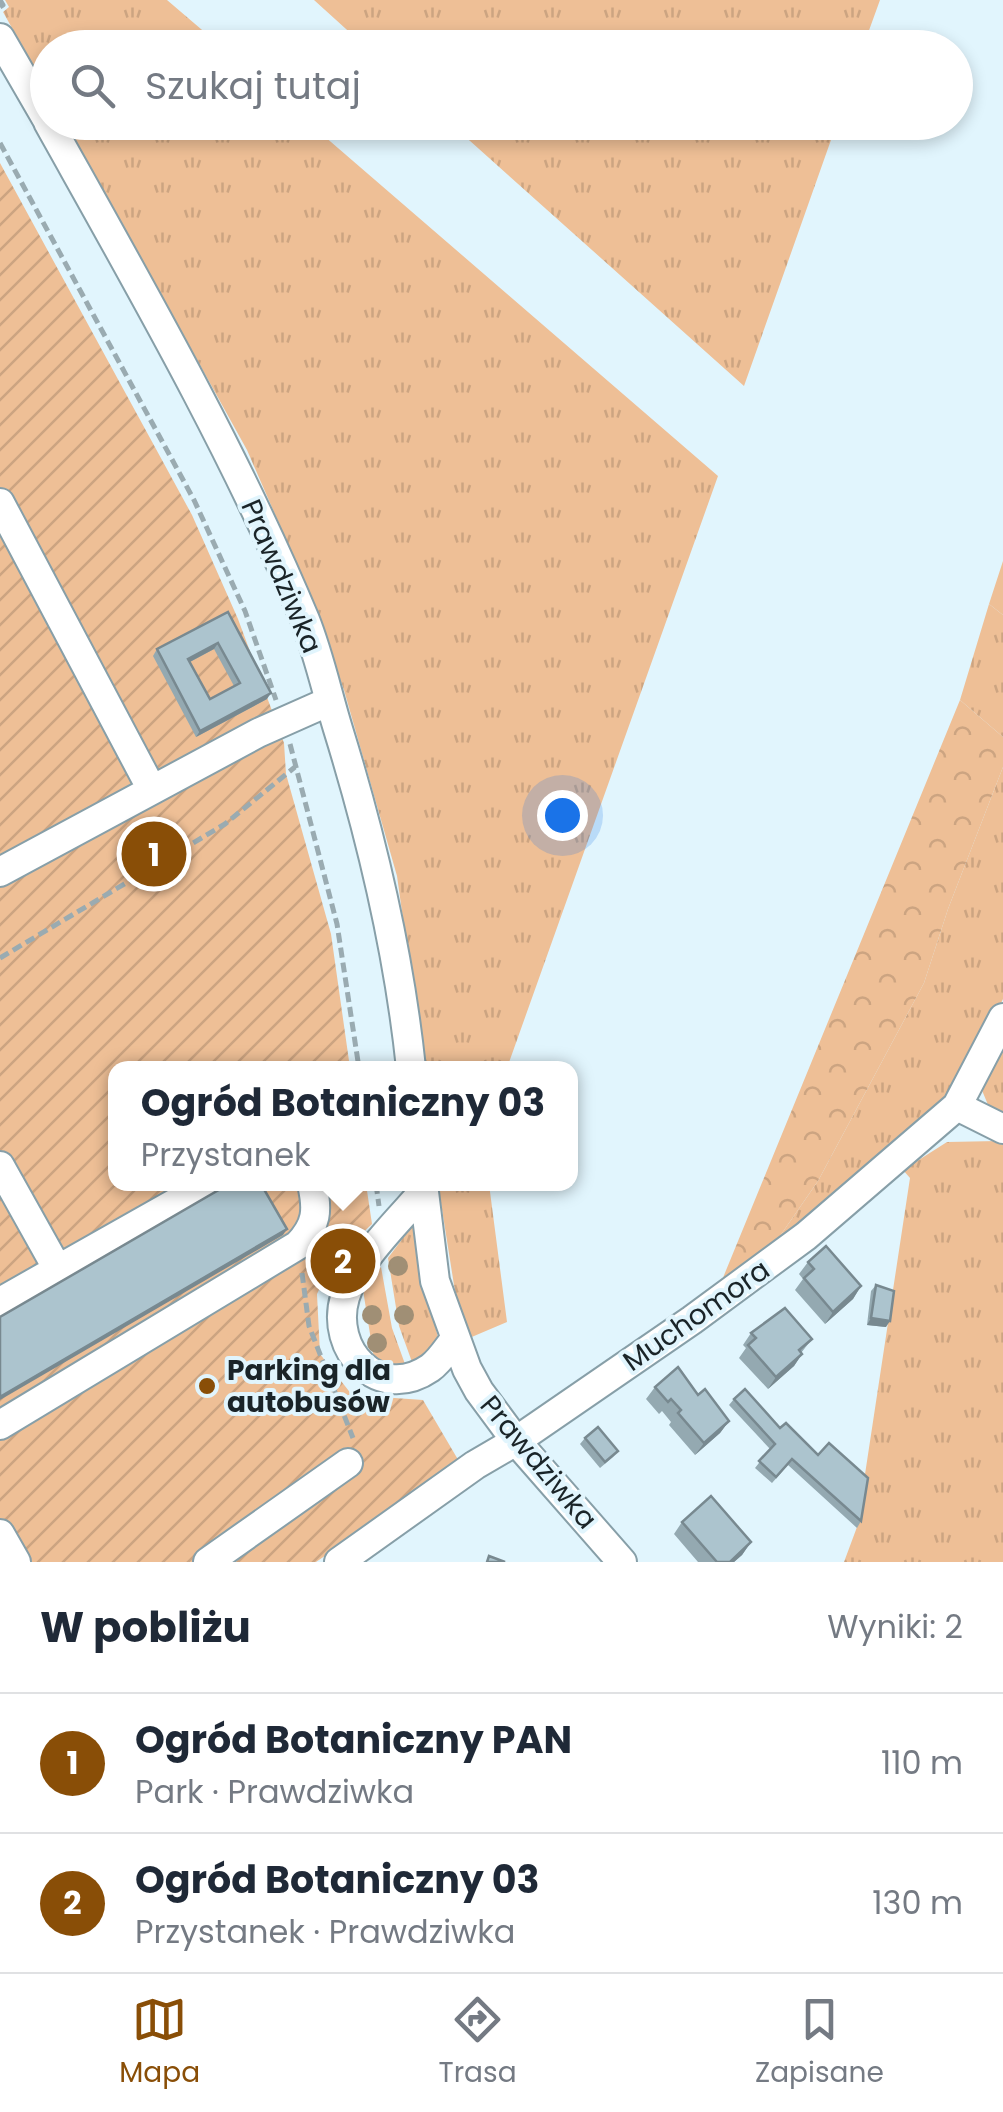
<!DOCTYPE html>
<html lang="pl">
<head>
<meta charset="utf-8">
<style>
	:root { --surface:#fff; --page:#f6f6f7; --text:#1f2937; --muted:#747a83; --line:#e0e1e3; --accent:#894e07 }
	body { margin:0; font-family:Poppins,sans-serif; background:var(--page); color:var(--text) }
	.you { position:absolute; left:562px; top:815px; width:35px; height:35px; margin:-25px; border:8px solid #fff; border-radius:50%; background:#1a73e8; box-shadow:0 0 0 15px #1a73e833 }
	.badge { display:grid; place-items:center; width:65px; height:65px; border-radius:50%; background:var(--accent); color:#fff; font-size:32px; font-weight:700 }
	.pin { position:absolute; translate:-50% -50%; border:5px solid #fff; box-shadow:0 2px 10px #0006 }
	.popup { position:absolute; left:108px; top:1061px; width:470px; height:130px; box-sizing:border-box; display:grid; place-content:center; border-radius:20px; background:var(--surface); filter:drop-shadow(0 2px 8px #0005); font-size:32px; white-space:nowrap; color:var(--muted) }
	.popup b { font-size:38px; color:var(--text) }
	.popup::after { content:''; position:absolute; left:50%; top:100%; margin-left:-20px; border:20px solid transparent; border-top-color:var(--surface) }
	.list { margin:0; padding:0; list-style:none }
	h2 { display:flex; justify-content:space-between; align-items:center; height:130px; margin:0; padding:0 40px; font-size:42px }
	h2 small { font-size:32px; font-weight:400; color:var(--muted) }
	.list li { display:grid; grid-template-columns:65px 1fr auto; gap:30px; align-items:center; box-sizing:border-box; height:140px; padding:0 40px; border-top:2px solid var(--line) }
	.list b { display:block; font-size:38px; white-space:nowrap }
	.list p { margin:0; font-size:32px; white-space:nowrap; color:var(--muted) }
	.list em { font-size:32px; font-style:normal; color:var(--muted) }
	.icon { flex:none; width:55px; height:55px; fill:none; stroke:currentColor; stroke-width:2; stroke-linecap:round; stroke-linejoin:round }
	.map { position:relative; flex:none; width:1003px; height:1562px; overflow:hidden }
	.search { position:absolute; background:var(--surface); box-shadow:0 5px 15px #0003; left:30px; right:30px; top:30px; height:110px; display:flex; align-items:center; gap:25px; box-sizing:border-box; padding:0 35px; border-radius:55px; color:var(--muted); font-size:38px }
	.sheet { height:410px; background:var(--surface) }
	nav { display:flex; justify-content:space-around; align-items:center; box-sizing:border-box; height:140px; border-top:2px solid var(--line); background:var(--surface); font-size:28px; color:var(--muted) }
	nav a { display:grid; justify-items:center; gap:5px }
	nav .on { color:var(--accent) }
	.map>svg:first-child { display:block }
	.grass { fill:url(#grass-tufts) }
	.forest { fill:url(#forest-crowns) }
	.garden { fill:url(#garden-furrows) }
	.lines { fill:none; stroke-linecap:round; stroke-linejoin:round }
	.minor-casing { stroke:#879fa8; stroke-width:32 }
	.path { stroke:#9aabb1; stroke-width:5; stroke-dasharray:10 5; stroke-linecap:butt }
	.minor { stroke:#fff; stroke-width:28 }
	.tree { fill:#a08f75 }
	.wall { fill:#94a9b1; fill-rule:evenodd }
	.shaded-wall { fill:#788990 }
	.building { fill:#acc4ce; stroke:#788990; stroke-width:2.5; fill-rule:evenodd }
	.poi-dot { fill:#894e07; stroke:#e1f5fd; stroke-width:4 }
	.labels { text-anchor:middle; stroke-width:8; stroke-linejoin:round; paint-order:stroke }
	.street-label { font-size:28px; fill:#1a2428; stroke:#e1f5fd }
	.poi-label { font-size:28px; font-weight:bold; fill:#1a2428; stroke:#e1f5fd; text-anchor:start }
</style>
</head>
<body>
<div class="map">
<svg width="1003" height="1562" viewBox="0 0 1003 1562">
	<defs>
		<pattern id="grass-tufts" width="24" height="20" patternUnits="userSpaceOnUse" patternTransform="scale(2.5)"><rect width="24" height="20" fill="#eebf96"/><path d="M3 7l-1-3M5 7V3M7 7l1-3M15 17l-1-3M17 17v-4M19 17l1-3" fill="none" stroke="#cca481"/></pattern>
		<pattern id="forest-crowns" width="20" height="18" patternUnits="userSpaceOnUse" patternTransform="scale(2.5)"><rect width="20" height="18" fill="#eebf96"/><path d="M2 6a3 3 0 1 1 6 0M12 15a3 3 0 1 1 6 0" fill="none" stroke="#cca481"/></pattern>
		<pattern id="garden-furrows" width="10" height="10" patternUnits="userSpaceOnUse" patternTransform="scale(2.5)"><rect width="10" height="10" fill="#eebf96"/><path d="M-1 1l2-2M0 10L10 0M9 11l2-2" fill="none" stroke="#cca481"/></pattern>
	</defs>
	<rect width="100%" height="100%" fill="#e1f5fd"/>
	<!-- grass -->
	<path class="grass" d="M5 0H167L222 47 48 48 47 90 3 12 9 7Z
		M314 0H880L863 47 367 48Z
		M66 123H309L718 476 507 1068H424L397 876 344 690 304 581 247 450Z
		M450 123H837L744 386Z
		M989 604 1003 615V737L960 700Z
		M1003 767V999L986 1035 942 1100 887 1155 771 1249 818 1181 924 983 948 909Z
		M1003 1036V1119L991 1112 981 1088Z
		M998 1141 1003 1144V1562H844L857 1527 910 1178 903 1170 947 1142Z
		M438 1184H489L507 1322 467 1339 457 1304Z
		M412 1226H417L427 1295 438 1337 430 1351 412 1362 399 1326 388 1258Z
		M381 1267 392 1328 405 1364H387L374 1359 363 1290Z"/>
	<!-- forest -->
	<path class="forest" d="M1003 561V615L989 604Z
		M960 700 1003 737V767L948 909 924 983 818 1181 771 1249 720 1285Z"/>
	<!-- garden -->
	<path class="garden" d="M0 163 192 515 238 619 284 743 286 774 331 934 350 1068H115V1184H366L372 1224 332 1262 317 1294 320 1354 352 1395 423 1400 460 1463 316 1562H0Z"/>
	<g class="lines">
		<!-- minor casing -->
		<g class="minor-casing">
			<path id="minor" d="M0 38 48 121
				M48 122C139 285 233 448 305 620 319 655 327 693 338 729 372 839 399 953 411 1068
				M0 503 151 788
				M0 872 258 733 330 701
				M957 1106 1003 1129
				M0 1166 57 1268
				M423 1184 435 1281 467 1369 479 1391 516 1441 622 1562
				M424 1191C399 1220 356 1261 345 1297 329 1350 379 1403 430 1368 440 1361 447 1349 455 1339
				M0 1302 209 1184
				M0 1425 298 1245C317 1225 318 1210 312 1184
				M0 1534 16 1562
				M208 1562 348 1463
				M339 1562 475 1465 516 1441 692 1320 806 1236 957 1106 1003 1018"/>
		</g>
		<!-- path -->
		<path class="path" d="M0 0 3 5 0 7
			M0 143 194 500 245 611 276 700
			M290 744 337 924 359 1068
			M0 958 225 824 295 767
			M376 1184 379 1206
			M302 1273 309 1326 353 1438"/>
		<!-- minor -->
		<use href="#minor" class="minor"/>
	</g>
	<!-- trees -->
	<g class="tree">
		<circle cx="398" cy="1266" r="10"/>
		<circle cx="372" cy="1315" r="10"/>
		<circle cx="404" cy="1315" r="10"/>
		<circle cx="377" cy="1343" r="10"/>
	</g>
	<!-- wall -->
	<path class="wall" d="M228 612 267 699 196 737 153 656 157 649ZM214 649 234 686 210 699 190 662Z
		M808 1262 861 1286 853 1299 825 1324 795 1290 803 1279 799 1274Z
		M876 1285 886 1327 867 1325 871 1291Z
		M751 1333 812 1339 801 1353 802 1354 794 1366 768 1389 739 1358 746 1348 743 1345Z
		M655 1387 698 1395 729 1421 720 1433 695 1455 669 1425 671 1422 662 1411 659 1414 646 1399Z
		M734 1399 861 1521 857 1528 788 1465 772 1483 755 1468 770 1449 729 1405Z
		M585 1438 618 1451 613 1457 600 1468 580 1444Z
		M682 1522 751 1542 742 1555 734 1562H698L674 1534Z"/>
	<!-- shaded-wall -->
	<path class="shaded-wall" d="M218 643 214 649 184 665 188 659Z
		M271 693 267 699 196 737 200 731Z
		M287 1229 283 1235 0 1400V1397Z
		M861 1286 853 1299 825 1324 833 1312Z
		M871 1318 890 1321 886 1327 867 1325Z
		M802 1354 794 1366 768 1389 776 1377Z
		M729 1421 720 1433 695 1455 704 1443Z
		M751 1542 742 1555 734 1562H730Z"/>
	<!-- building -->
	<path class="building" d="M228 612 271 693 200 731 157 649ZM218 643 240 683 210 699 188 659Z
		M229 1184H261L287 1229 0 1397V1317Z
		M826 1246 861 1286 833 1312 804 1278 814 1269 808 1262Z
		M876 1285 894 1291 890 1321 871 1318Z
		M785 1308 812 1339 799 1350 802 1354 776 1377 748 1345 756 1338 751 1333Z
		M678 1367 698 1395 705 1389 729 1421 704 1443 678 1413 681 1410 671 1399 668 1402 655 1387Z
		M745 1389 780 1428 786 1423 818 1455 829 1443 868 1478 861 1521 792 1459 776 1477 759 1461 775 1444 734 1399Z
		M598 1427 618 1451 605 1462 585 1438Z
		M711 1496 751 1542 730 1562H717L682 1522Z
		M489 1556 505 1562H487Z"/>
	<!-- markers -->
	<circle class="poi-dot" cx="207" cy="1386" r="10"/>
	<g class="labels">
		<!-- street labels -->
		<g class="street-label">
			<text transform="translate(282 576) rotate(67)" y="10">Prawdziwka</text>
			<text transform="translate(696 1315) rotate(-35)" y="10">Muchomora</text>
			<text transform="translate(539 1462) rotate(50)" y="10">Prawdziwka</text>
		</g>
		<!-- poi labels -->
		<g class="poi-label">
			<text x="227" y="1380">Parking dla<tspan x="227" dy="32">autobusów</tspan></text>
		</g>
	</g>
</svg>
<div class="you"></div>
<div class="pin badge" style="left:154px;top:854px">1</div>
<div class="pin badge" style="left:343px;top:1261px">2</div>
<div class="popup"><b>Ogród Botaniczny 03</b>Przystanek</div>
<div class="search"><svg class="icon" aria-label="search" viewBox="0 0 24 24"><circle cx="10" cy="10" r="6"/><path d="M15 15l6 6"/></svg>Szukaj tutaj</div>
</div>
<section class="sheet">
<h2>W pobliżu<small>Wyniki: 2</small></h2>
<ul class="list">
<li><span class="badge">1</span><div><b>Ogród Botaniczny PAN</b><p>Park · Prawdziwka</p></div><em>110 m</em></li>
<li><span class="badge">2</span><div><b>Ogród Botaniczny 03</b><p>Przystanek · Prawdziwka</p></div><em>130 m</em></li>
</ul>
</section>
<nav>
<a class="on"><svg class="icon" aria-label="map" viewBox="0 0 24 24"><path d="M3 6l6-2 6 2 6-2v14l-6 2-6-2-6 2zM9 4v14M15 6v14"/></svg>Mapa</a>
<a><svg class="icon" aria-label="directions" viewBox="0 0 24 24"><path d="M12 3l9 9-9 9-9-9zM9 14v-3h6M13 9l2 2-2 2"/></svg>Trasa</a>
<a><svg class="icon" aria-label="saved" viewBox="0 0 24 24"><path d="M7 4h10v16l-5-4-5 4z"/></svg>Zapisane</a>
</nav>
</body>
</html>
